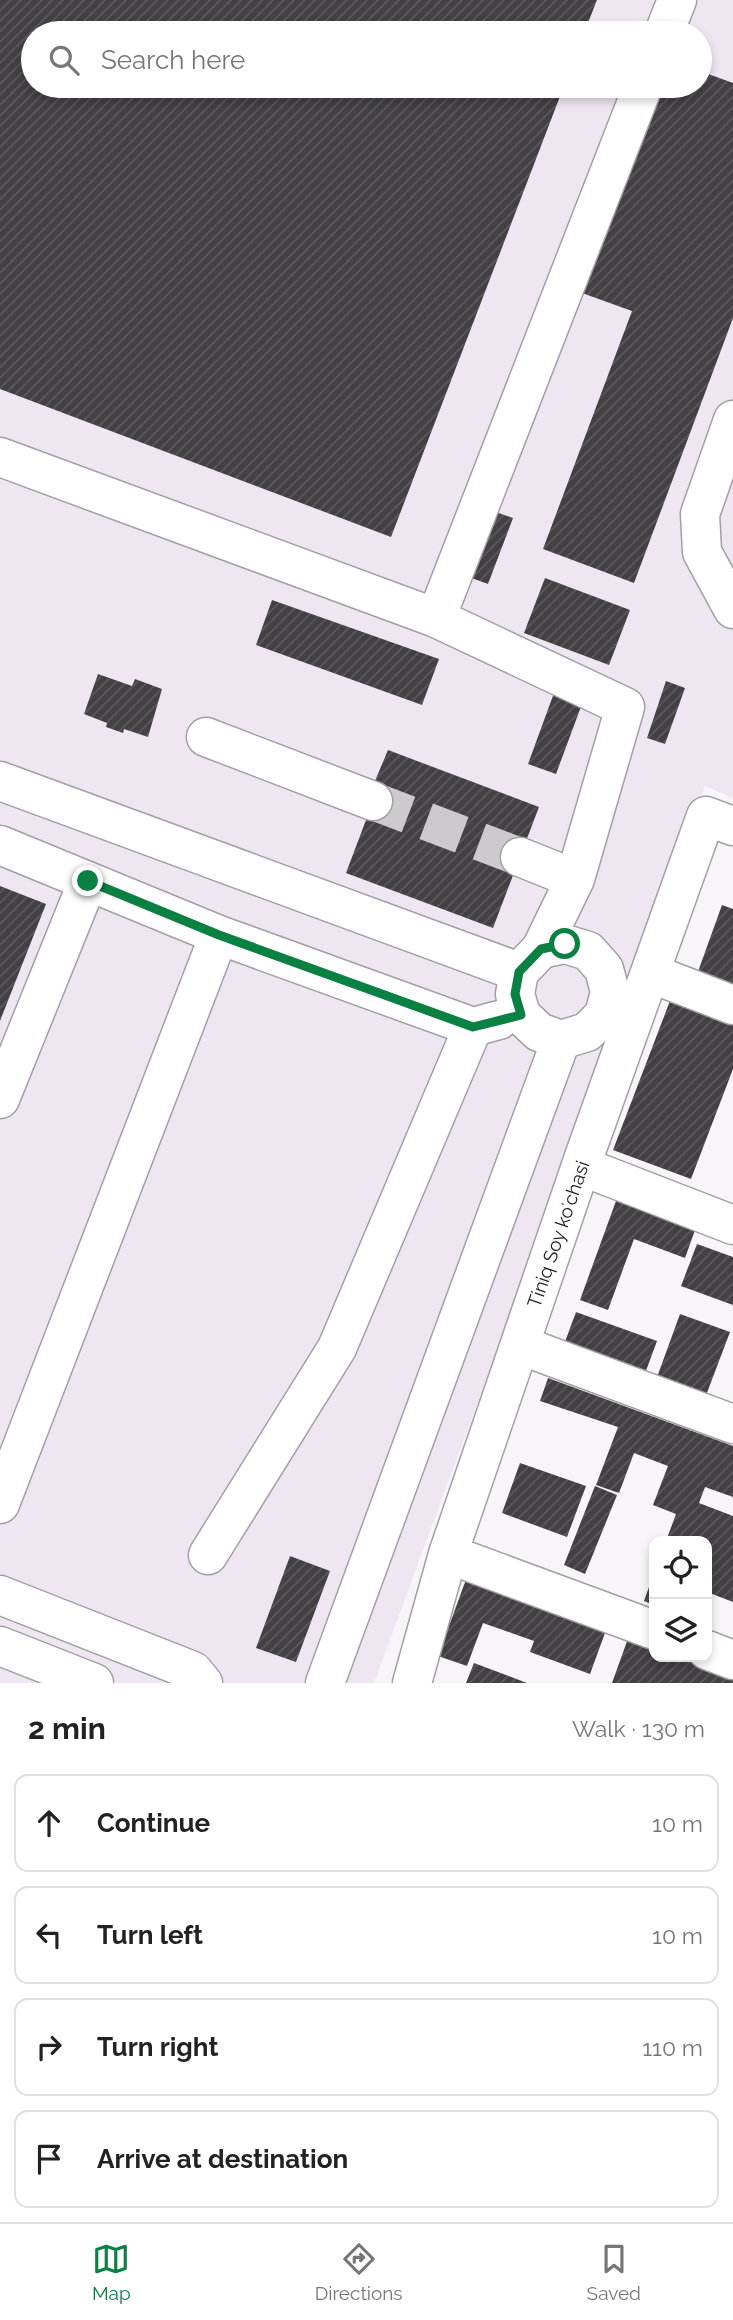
<!DOCTYPE html>
<html lang="en">
<head>
<meta charset="utf-8">
<style>
	:root { --surface:#fff; --page:#f2f2f2; --text:#222; --muted:#767676; --line:#e0e0e0; --accent:#0b8043 }
	body { margin:0; font-family:Raleway,sans-serif; background:var(--page); color:var(--text) }
	.controls { position:absolute; right:21px; bottom:21px; display:grid; overflow:hidden; border-radius:14px; box-shadow:0 4px 10px #0003 }
	.controls button { width:63px; height:63px; display:grid; place-items:center; padding:0; border:0; border-bottom:2px solid var(--line); background:var(--surface); color:var(--text); font:35px sans-serif }
	.stop { position:absolute; width:21px; height:21px; margin:-16px; border:5px solid #0b8043; border-radius:50%; background:#fff }
	.stop.end { background:#0b8043; border-color:#fff; box-shadow:0 2px 7px #0008 }
	.list { margin:0; padding:0; list-style:none }
	h2 { display:flex; justify-content:space-between; align-items:center; height:91px; margin:0; padding:0 28px; font-size:30px }
	h2 small { font-size:23px; font-weight:400; color:var(--muted) }
	.list li { display:grid; grid-template-columns:46px 1fr auto; gap:21px; align-items:center; box-sizing:border-box; height:98px; margin:0 14px 14px; padding:0 14px; border:2px solid var(--line); border-radius:14px }
	.list b { display:block; font-size:26px; white-space:nowrap }
	.list em { font-size:23px; font-style:normal; color:var(--muted) }
	.icon { flex:none; width:38px; height:38px; fill:none; stroke:currentColor; stroke-width:2; stroke-linecap:round; stroke-linejoin:round }
	.map { position:relative; flex:none; width:733px; height:1683px; overflow:hidden }
	.search { position:absolute; background:var(--surface); box-shadow:0 4px 10px #0003; left:21px; right:21px; top:21px; height:77px; display:flex; align-items:center; gap:18px; box-sizing:border-box; padding:0 24px; border-radius:38px; color:var(--muted); font-size:26px }
	.sheet { height:539px; background:var(--surface) }
	nav { display:flex; justify-content:space-around; align-items:center; box-sizing:border-box; height:98px; border-top:2px solid var(--line); background:var(--surface); font-size:19px; color:var(--muted) }
	nav a { display:grid; justify-items:center; gap:4px }
	nav .on { color:var(--accent) }
	.map>svg:first-child { display:block }
	.built { fill:#eee7f2; fill-rule:evenodd }
	.building { fill:url(#building-hatch) }
	.lines { fill:none; stroke-linecap:round; stroke-linejoin:round }
	.minor-tunnel { stroke:#cdcace; stroke-width:38; stroke-dasharray:38 19; stroke-linecap:butt }
	.minor-casing { stroke:#a3a0a4; stroke-width:41 }
	.minor { stroke:#fff; stroke-width:38 }
	.route { stroke:#0b8043; stroke-width:9 }
	.labels { text-anchor:middle; stroke-width:7; stroke-linejoin:round; paint-order:stroke }
	.street-label { font-size:19px; fill:#201f21; stroke:#fff }
</style>
</head>
<body>
<div class="map">
<svg width="733" height="1683" viewBox="0 0 733 1683">
	<defs>
		<pattern id="building-hatch" width="6" height="6" patternUnits="userSpaceOnUse" patternTransform="scale(1.75)"><rect width="6" height="6" fill="#424043"/><path d="M-1 1l2-2M0 6l6-6M5 7l2-2" fill="none" stroke="#5a595b"/></pattern>
	</defs>
	<rect width="100%" height="100%" fill="#f8f5f9"/>
	<!-- built -->
	<path class="built" d="M0 0H733V798L705 786 374 1683H0ZM33 33H700V86H33Z"/>
	<!-- building -->
	<path class="building" d="M0 0H597L584 33H33V86H564L391 537 0 389Z
		M700 71 733 83V318L634 583 543 549 632 311 582 293 660 86H700Z
		M490 510 513 518 488 584 466 576Z
		M545 578 630 610 609 665 524 633Z
		M272 600 439 659 422 705 256 645Z
		M98 674 132 686 135 679 162 689 148 737 124 729 123 733 106 727 107 723 84 714Z
		M666 681 685 688 665 744 647 738Z
		M554 693 582 704 556 774 528 764Z
		M388 750 539 807 493 928 346 873 380 783 375 781Z
		M0 886 46 904 0 1021Z
		M722 905 733 909V994L695 980Z
		M673 993 733 1016V1069L691 1179 613 1150Z
		M620 1190 699 1219 685 1258 634 1239 608 1310 580 1300Z
		M697 1244 733 1257V1305L681 1286Z
		M576 1312 657 1341 640 1387 559 1358Z
		M680 1314 730 1332 705 1398 656 1380Z
		M548 1378 733 1446V1497L705 1487 699 1503 733 1516V1602L707 1592V1541H666L676 1514 653 1505 668 1466 634 1453 619 1493 596 1485 618 1427 540 1401Z
		M520 1463 586 1486 567 1537 502 1513Z
		M595 1486 617 1495 585 1574 564 1565Z
		M290 1556 330 1571 296 1662 256 1648Z
		M654 1573V1605L644 1601Z
		M468 1574 548 1603 545 1611 605 1633 590 1674 530 1652 534 1641 483 1623 467 1666 438 1656Z
		M630 1633 654 1641V1657H697L733 1670V1683H612Z
		M474 1663 527 1683H466Z"/>
	<g class="lines">
		<!-- minor-tunnel -->
		<path class="minor-tunnel" d="M373 801 520 857"/>
		<!-- minor casing -->
		<g class="minor-casing">
			<path id="minor" d="M664 33 677 0
				M733 420 700 514 702 552 733 609
				M0 457 436 618 625 707 575 879 541 949 519 972 515 994 521 1015 539 1032 561 1040 587 1032 604 1015 610 992 604 969 588 951 565 944 541 949
				M436 618 643 86
				M206 737 373 801
				M0 781 519 972
				M0 845 219 935 473 1027 499 1020
				M520 857 575 879
				M650 973 733 1005
				M0 1099 88 881
				M581 1166 733 1225
				M520 1345 733 1424
				M0 1504 219 935
				M448 1554 654 1630
				M208 1555 337 1348 473 1027
				M0 1595 193 1671 203 1683
				M0 1646 94 1683
				M707 1650 733 1660
				M325 1683 561 1040
				M412 1683 448 1554 584 1157 706 816 733 826"/>
		</g>
		<!-- minor -->
		<use href="#minor" class="minor"/>
	</g>
	<g class="lines">
		<!-- route -->
		<path class="route" d="M88 881 219 935 473 1027 521 1015 515 994 519 972 541 949 565 944"/>
	</g>
	<g class="labels">
		<!-- street labels -->
		<g class="street-label">
			<text transform="translate(558 1234) rotate(-71)" y="7">Tiniq Soy koʻchasi</text>
		</g>
	</g>
</svg>
<div class="controls">
<button><svg class="icon" aria-label="locate" viewBox="0 0 24 24"><circle cx="12" cy="12" r="6"/><path d="M12 2v4M12 18v4M2 12h4M18 12h4"/></svg></button>
<button><svg class="icon" aria-label="layers" viewBox="0 0 24 24"><path d="M12 4l9 5-9 5-9-5zM3 14l9 5 9-5"/></svg></button>
</div>
<div class="stop" style="left:565px;top:944px"></div>
<div class="stop end" style="left:88px;top:881px"></div>
<div class="search"><svg class="icon" aria-label="search" viewBox="0 0 24 24"><circle cx="10" cy="10" r="6"/><path d="M15 15l6 6"/></svg>Search here</div>
</div>
<section class="sheet">
<h2>2 min<small>Walk · 130 m</small></h2>
<ul class="list">
<li><svg class="icon" aria-label="ahead" viewBox="0 0 24 24"><path d="M12 20V5M6 11l6-6 6 6"/></svg><div><b>Continue</b></div><em>10 m</em></li>
<li><svg class="icon" aria-label="left" viewBox="0 0 24 24"><path d="M17 20v-9H6M10 6l-5 5 5 5"/></svg><div><b>Turn left</b></div><em>10 m</em></li>
<li><svg class="icon" aria-label="right" viewBox="0 0 24 24"><path d="M7 20v-9h11M14 6l5 5-5 5"/></svg><div><b>Turn right</b></div><em>110 m</em></li>
<li><svg class="icon" aria-label="arrive" viewBox="0 0 24 24"><path d="M6 21V4h12l-3 4 3 4H6"/></svg><div><b>Arrive at destination</b></div></li>
</ul>
</section>
<nav>
<a class="on"><svg class="icon" aria-label="map" viewBox="0 0 24 24"><path d="M3 6l6-2 6 2 6-2v14l-6 2-6-2-6 2zM9 4v14M15 6v14"/></svg>Map</a>
<a><svg class="icon" aria-label="directions" viewBox="0 0 24 24"><path d="M12 3l9 9-9 9-9-9zM9 14v-3h6M13 9l2 2-2 2"/></svg>Directions</a>
<a><svg class="icon" aria-label="saved" viewBox="0 0 24 24"><path d="M7 4h10v16l-5-4-5 4z"/></svg>Saved</a>
</nav>
</body>
</html>
